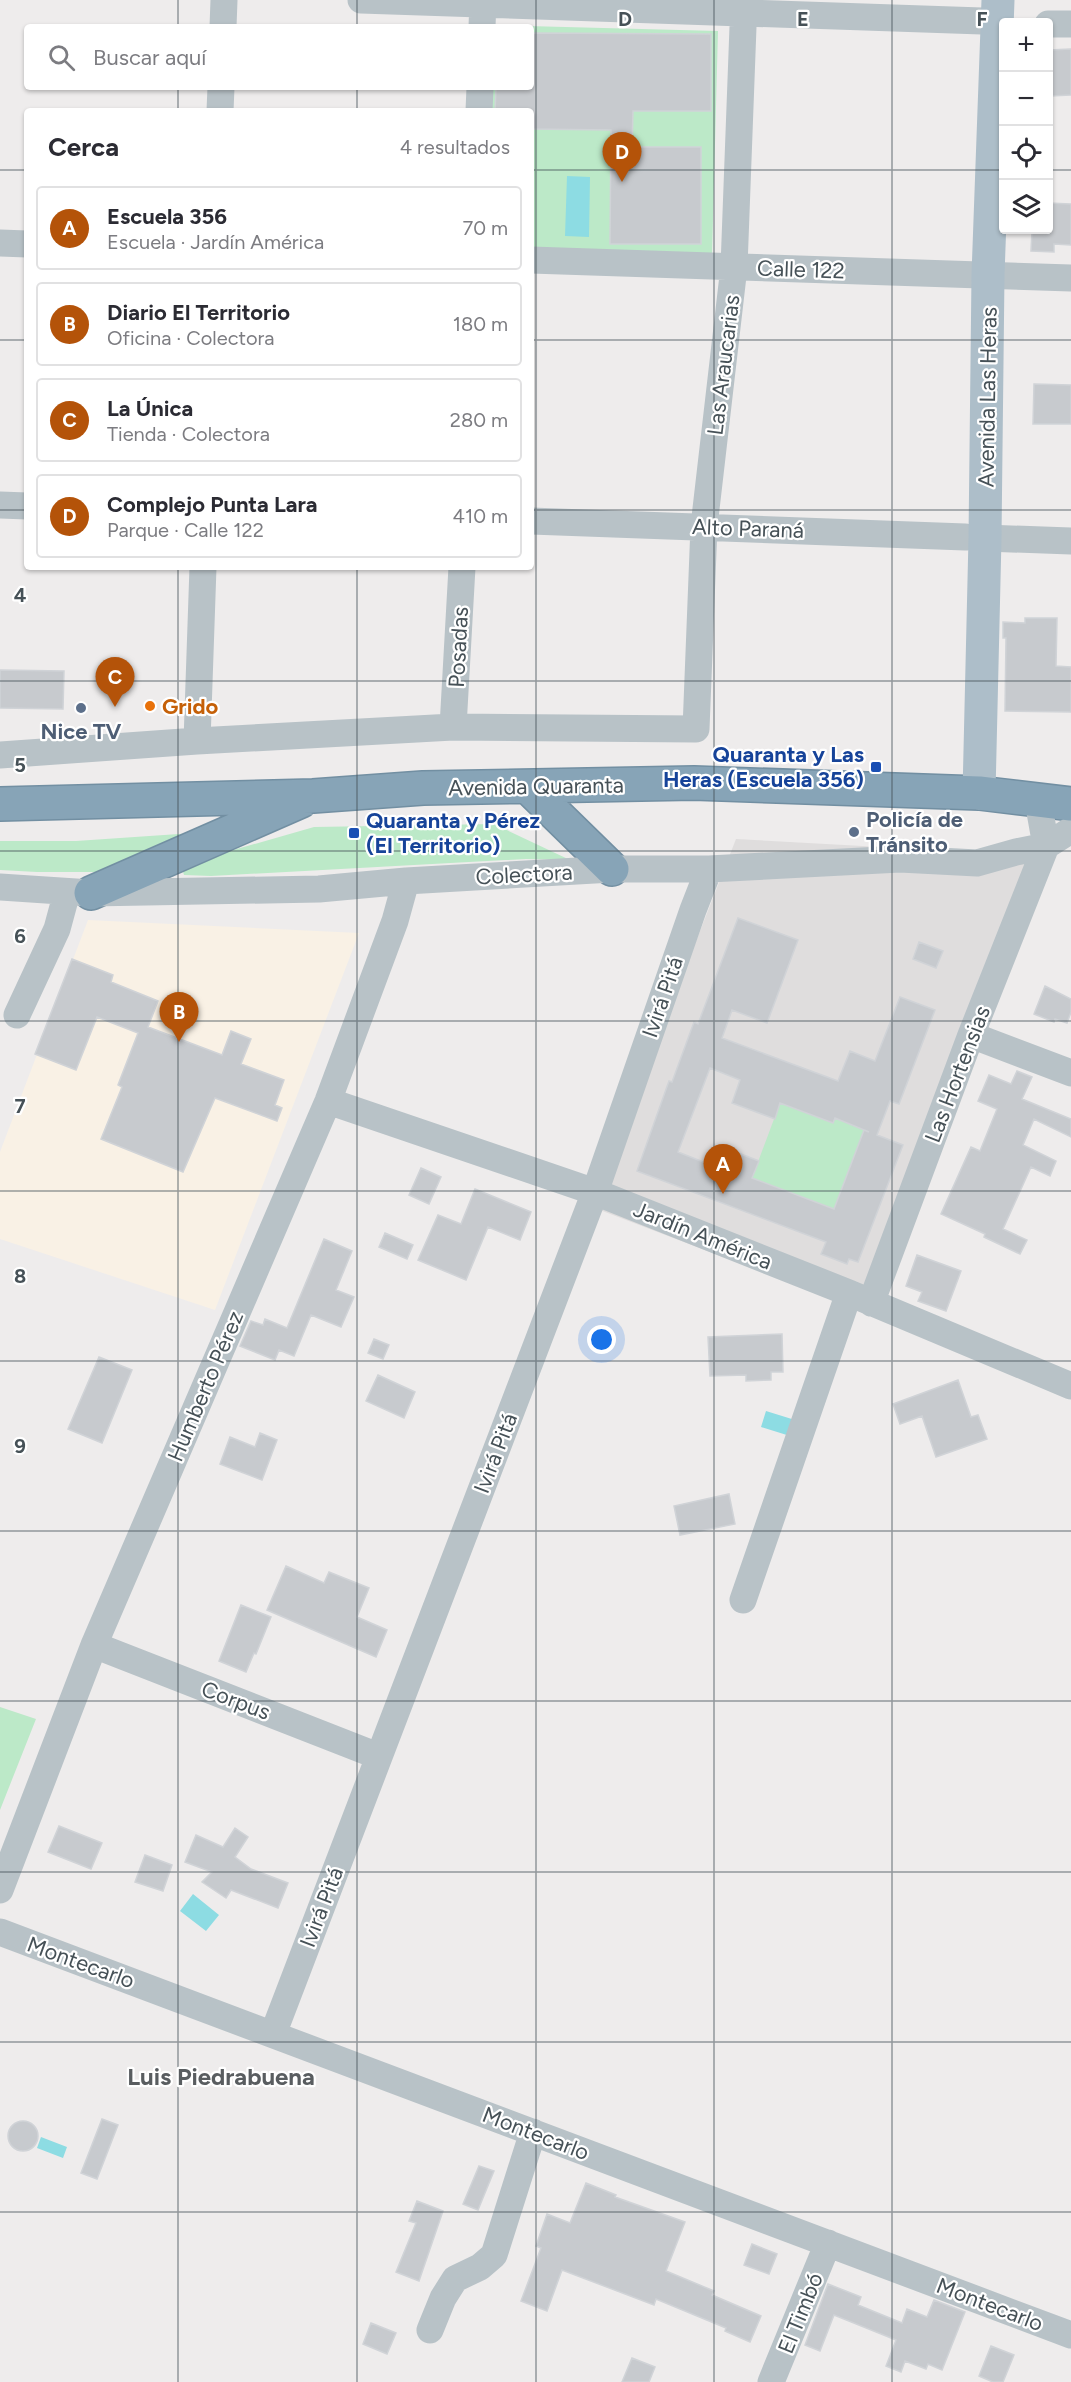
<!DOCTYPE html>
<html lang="es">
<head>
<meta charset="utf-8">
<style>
	:root { --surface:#fff; --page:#f2f2f3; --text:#2b2b33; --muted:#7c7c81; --line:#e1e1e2; --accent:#b45309 }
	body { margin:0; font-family:Figtree,sans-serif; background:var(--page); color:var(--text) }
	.controls { position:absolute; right:18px; top:18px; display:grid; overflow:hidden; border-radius:6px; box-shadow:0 2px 4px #0004 }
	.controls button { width:54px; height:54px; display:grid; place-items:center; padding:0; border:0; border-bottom:2px solid var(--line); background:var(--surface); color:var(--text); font:30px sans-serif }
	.you { position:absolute; left:602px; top:1340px; width:21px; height:21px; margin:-15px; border:4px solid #fff; border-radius:50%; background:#1a73e8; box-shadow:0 0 0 9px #1a73e833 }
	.badge { display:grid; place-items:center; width:39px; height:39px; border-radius:50%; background:var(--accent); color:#fff; font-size:20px; font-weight:700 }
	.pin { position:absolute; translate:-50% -50px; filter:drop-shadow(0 2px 3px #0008) }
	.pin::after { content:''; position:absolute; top:32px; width:21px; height:18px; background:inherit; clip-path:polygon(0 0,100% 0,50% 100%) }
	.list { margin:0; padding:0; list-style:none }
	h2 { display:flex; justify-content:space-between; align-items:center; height:78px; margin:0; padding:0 24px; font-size:26px }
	h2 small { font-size:20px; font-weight:400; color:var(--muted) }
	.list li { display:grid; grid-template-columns:39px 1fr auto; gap:18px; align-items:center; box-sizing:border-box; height:84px; margin:0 12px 12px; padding:0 12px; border:2px solid var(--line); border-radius:6px }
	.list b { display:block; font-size:22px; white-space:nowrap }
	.list p { margin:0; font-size:20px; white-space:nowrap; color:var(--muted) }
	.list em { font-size:20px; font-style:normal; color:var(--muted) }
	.icon { flex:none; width:33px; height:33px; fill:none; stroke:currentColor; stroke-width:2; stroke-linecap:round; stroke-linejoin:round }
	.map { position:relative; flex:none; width:1071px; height:2382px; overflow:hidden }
	.search { position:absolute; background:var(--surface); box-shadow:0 2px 4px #0004; left:24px; top:24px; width:510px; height:66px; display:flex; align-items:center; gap:15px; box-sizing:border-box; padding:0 21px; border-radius:6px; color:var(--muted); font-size:22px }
	.panel { position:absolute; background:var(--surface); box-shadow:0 2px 4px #0004; left:24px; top:108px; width:510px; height:462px; border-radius:6px }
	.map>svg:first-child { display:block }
	.commercial { fill:#f9f1e5 }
	.education { fill:#dfdddd }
	.green { fill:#bce9c8 }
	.water { fill:#8ddce3 }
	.building { fill:#c7cace; stroke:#d0d3d7; stroke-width:1.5; fill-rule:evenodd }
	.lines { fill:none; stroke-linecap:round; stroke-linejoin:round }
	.highway-casing { stroke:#728fa2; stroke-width:36 }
	.minor { stroke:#b8c2c7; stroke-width:27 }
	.major { stroke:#adbec9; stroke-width:33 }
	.highway { stroke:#87a4b7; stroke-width:33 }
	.grid { fill:none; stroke:#465157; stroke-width:1.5; stroke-opacity:0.55 }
	.food-dot { fill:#e8710a; stroke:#fff; stroke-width:2 }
	.service-dot { fill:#5c6f8a; stroke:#fff; stroke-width:2 }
	.transit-dot { fill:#1a4fb4; stroke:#fff; stroke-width:2 }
	.labels { text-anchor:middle; stroke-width:4.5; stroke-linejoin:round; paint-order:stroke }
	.street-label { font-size:22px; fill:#465157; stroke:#fff }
	.food-label { font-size:22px; font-weight:bold; fill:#c56008; stroke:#fff; text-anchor:start }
	.service-label { font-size:22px; font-weight:bold; fill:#4e5e75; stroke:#fff }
	.transit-label { font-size:22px; font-weight:bold; fill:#164399; stroke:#fff; text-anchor:end }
	.neighbourhood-label { font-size:24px; font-weight:bold; fill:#595d60; stroke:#fff }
	.grid-label { font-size:20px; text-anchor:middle; font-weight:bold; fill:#465157; stroke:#fff; stroke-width:4.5; stroke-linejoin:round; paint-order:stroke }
</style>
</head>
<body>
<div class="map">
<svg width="1071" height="2382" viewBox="0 0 1071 2382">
	<rect width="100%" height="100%" fill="#eeecec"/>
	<!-- commercial -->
	<path class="commercial" d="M88 920 359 933 215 1310 0 1239V1152Z"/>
	<!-- education -->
	<path class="education" d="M736 839 1043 856 857 1308 592 1207Z"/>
	<!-- green -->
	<path class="green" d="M490 25 718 31 712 257 531 253V111H487L488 87H531V27H490Z
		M494 824 570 860 526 859 211 876 184 875 181 865 314 827Z
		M208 832 112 872H37L0 870V841H76Z
		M780 1103 833 1122 835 1118 864 1130 834 1209 752 1178Z
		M0 1707 36 1719 0 1810Z"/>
	<!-- water -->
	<path class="water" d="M567 176 590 177 589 237 565 236Z
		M766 1411 795 1420 790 1436 761 1427Z
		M193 1894 219 1915 206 1931 180 1911Z
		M41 2137 67 2147 63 2158 37 2148Z"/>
	<!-- building -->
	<path class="building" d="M531 33 711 34V111H633L632 147H701V244H610L611 130 531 129V111H495L496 87H531Z
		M1071 49V95L1051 96 1049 50Z
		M1048 203 1071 204V245L1054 244V252L1031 251 1032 230H1048Z
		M1034 384 1071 385V424H1033Z
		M1025 618H1057L1056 666 1071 667V712L1005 711 1006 638H1003V622L1025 623Z
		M0 670 64 671 63 709 0 708Z
		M738 918 798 940 767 1023 732 1010 722 1038 838 1081 850 1051 875 1061 900 997 935 1010 899 1104 890 1101 877 1135 903 1145 858 1262 849 1259 847 1264 821 1254 826 1242 637 1171 669 1081 672 1082 694 1022 698 1024ZM710 1068 740 1080 732 1103 775 1119 780 1103 833 1123 835 1118 869 1132 864 1130 834 1209 752 1178 759 1161 723 1147 716 1167 678 1152Z
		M919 942 943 951 936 968 913 959Z
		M72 959 113 975 111 982 158 1001 148 1027 222 1055 231 1031 251 1039 241 1064 284 1080 275 1105 282 1108 277 1121 215 1098 183 1172 101 1139 122 1087 118 1085 138 1033 97 1017 76 1070 35 1054Z
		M1045 986 1071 999V1012L1067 1023 1055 1019 1054 1022 1034 1014Z
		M1017 1071 1032 1077 1022 1099 1071 1119V1137L1034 1119 1023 1145 1056 1161 1050 1176 1031 1167 1003 1229 1027 1240 1020 1254 984 1237 985 1234 941 1214 971 1147 980 1151 997 1109 978 1101 989 1075 1011 1084Z
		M421 1168 441 1177 429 1204 409 1195Z
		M475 1189 531 1212 520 1240 488 1227 466 1280 418 1260 438 1215 461 1224Z
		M385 1233 413 1245 407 1259 379 1247Z
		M324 1239 352 1251 336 1290 354 1297 341 1327 311 1315 294 1356 279 1350 275 1360 240 1346 251 1321 263 1325 265 1319 287 1328Z
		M917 1255 961 1271 946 1311 918 1301 922 1292 906 1286Z
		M782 1334 783 1372H771V1380L746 1381V1375L710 1376 708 1337Z
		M374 1339 389 1345 383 1359 368 1353Z
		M99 1357 132 1370 102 1443 68 1429Z
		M378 1375 415 1392 404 1418 366 1401Z
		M958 1380 971 1417 978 1415 987 1439 936 1457 922 1416 900 1424 893 1404Z
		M260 1433 277 1440 262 1480 220 1464 230 1437 255 1447Z
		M729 1494 735 1524 680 1535 674 1506Z
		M286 1566 324 1583 329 1572 369 1588 357 1617 387 1630 376 1657 267 1610Z
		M241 1605 271 1617 256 1654 254 1653 246 1672 219 1661Z
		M59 1826 102 1843 91 1869 48 1852Z
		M235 1828 248 1837 235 1857 251 1869 288 1883 278 1908 231 1890 226 1898 202 1882 212 1872 185 1862 196 1835 223 1847Z
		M145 1855 172 1865 163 1891 135 1882Z
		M102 2119 118 2125 97 2179 81 2173Z
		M8 2136a15 15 0 1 1 30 0a15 15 0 1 1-30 0Z
		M479 2166 494 2171 478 2210 463 2204Z
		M586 2183 616 2195 615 2197 685 2222 666 2271 714 2291 712 2295 761 2316 750 2342 725 2331 726 2328 656 2299 654 2305 562 2270 547 2311 521 2301 541 2248 536 2246 547 2214 570 2223Z
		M417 2201 443 2211 419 2281 396 2272 416 2223 409 2221Z
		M752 2244 777 2254 769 2274 744 2265Z
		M828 2284 861 2297 858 2305 902 2323 907 2309 927 2317 934 2300 965 2312 942 2370 928 2364 926 2369 905 2361 901 2372 886 2366 896 2340 834 2315 820 2351 805 2345Z
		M371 2323 396 2333 387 2354 363 2344Z
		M991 2346 1014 2355 1003 2382H993L979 2376Z
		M632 2358 655 2367 649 2382H622Z"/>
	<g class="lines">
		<!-- highway casing -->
		<g class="highway-casing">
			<path id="highway" d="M528 787 612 869
				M0 804 313 796 423 788 694 783 979 793 1071 804
				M91 893 301 801"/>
		</g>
		<!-- minor -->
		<path class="minor" d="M361 0 982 21
			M1048 24H1071
			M223 27 224 0
			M482 27 483 0
			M220 111 221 87
			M479 111 480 87
			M0 243 27 244
			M531 260 1071 278
			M0 505 27 506
			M531 521 965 537
			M985 538 1071 541
			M453 727 462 567
			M197 741 203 567
			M0 755 197 741 453 727 696 729 704 526 734 267 744 0
			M0 887 91 893 319 889 406 881 612 869H709L900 859 977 863 1016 852 1046 846 1071 830
			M17 1015 57 929 67 892
			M971 1035 1071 1073
			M328 1101 595 1192 849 1293 1071 1386
			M871 1303 971 1035 1046 846 1038 801
			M743 1600 849 1293
			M94 1645 378 1756
			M0 1890 94 1645 328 1101 395 921 406 881
			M0 1932 1071 2335
			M273 2034 595 1192 693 910 709 869
			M430 2330 443 2298 455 2279 480 2267 494 2255 533 2132
			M771 2382 828 2243"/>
		<!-- major -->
		<path class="major" d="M979 793 985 538 988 275 998 0"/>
		<!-- highway -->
		<use href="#highway" class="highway"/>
	</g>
	<!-- grid -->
	<path class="grid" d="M178 0V27M357 0V27M536 0V2382M714 0V2382M892 0V2382M178 87V111M357 87V111M0 170H27M531 170H1004M1048 170H1071M0 340H27M531 340H1071M0 510H27M531 510H1071M178 567V2382M357 567V2382M0 681H1071M0 851H1071M0 1021H1071M0 1191H1071M0 1361H1071M0 1531H1071M0 1701H1071M0 1872H1071M0 2042H1071M0 2212H1071"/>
	<!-- markers -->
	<circle class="food-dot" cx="150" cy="706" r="6"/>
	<g class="service-dot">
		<circle cx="81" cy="708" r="6"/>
		<circle cx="854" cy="832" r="6"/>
	</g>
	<g class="transit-dot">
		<rect x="870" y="761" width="12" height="12" rx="3"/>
		<rect x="348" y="827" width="12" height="12" rx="3"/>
	</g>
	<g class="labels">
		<!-- street labels -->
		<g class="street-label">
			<text transform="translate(801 269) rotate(2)" y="8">Calle 122</text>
			<text transform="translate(723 365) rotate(-83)" y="8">Las Araucarias</text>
			<text transform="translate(987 397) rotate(-89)" y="8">Avenida Las Heras</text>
			<text transform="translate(748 528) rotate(2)" y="8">Alto Paraná</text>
			<text transform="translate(458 647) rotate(-87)" y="8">Posadas</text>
			<text transform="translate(536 786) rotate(-1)" y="8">Avenida Quaranta</text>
			<text transform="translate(524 874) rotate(-3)" y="8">Colectora</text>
			<text transform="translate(662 997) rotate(-71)" y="8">Ivirá Pitá</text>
			<text transform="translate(957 1074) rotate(-69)" y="8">Las Hortensias</text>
			<text transform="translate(703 1235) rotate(22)" y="8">Jardín América</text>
			<text transform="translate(205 1386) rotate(-67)" y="8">Humberto Pérez</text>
			<text transform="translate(495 1453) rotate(-69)" y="8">Ivirá Pitá</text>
			<text transform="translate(236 1700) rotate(21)" y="8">Corpus</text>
			<text transform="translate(321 1907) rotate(-69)" y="8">Ivirá Pitá</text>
			<text transform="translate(81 1962) rotate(20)" y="8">Montecarlo</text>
			<text transform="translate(536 2133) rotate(21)" y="8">Montecarlo</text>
			<text transform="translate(990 2304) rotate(21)" y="8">Montecarlo</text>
			<text transform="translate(800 2313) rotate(-68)" y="8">El Timbó</text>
		</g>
		<!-- food labels -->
		<g class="food-label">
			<text x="162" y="714">Grido</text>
		</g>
		<!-- service labels -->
		<g class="service-label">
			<text x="81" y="739">Nice TV</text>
			<text x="866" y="827" text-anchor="start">Policía de<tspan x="866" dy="25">Tránsito</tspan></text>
		</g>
		<!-- transit labels -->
		<g class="transit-label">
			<text x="864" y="762">Quaranta y Las<tspan x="864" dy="25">Heras (Escuela 356)</tspan></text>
			<text x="366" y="828" text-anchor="start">Quaranta y Pérez<tspan x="366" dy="25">(El Territorio)</tspan></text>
		</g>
		<!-- neighbourhood labels -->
		<g class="neighbourhood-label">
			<text x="221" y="2085">Luis Piedrabuena</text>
		</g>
	</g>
	<g class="grid-label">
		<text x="625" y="26">D</text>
		<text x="803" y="26">E</text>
		<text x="982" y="26">F</text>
		<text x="20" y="602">4</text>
		<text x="20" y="772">5</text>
		<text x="20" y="943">6</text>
		<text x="20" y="1113">7</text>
		<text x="20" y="1283">8</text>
		<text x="20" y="1453">9</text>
	</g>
</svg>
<div class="controls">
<button>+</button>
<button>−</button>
<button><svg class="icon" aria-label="locate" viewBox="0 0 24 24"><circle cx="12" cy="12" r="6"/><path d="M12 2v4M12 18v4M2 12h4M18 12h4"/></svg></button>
<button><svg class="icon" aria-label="layers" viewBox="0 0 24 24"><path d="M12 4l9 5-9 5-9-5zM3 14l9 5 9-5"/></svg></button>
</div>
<div class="you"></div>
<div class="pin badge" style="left:723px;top:1194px">A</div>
<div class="pin badge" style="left:179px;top:1042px">B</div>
<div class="pin badge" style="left:115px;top:707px">C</div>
<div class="pin badge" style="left:622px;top:182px">D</div>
<div class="search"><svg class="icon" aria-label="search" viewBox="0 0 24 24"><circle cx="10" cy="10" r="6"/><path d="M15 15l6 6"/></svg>Buscar aquí</div>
<section class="panel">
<h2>Cerca<small>4 resultados</small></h2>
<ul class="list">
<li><span class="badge">A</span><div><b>Escuela 356</b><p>Escuela · Jardín América</p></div><em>70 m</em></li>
<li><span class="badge">B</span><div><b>Diario El Territorio</b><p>Oficina · Colectora</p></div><em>180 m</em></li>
<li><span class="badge">C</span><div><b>La Única</b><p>Tienda · Colectora</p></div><em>280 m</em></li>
<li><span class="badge">D</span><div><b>Complejo Punta Lara</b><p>Parque · Calle 122</p></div><em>410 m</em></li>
</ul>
</section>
</div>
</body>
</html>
